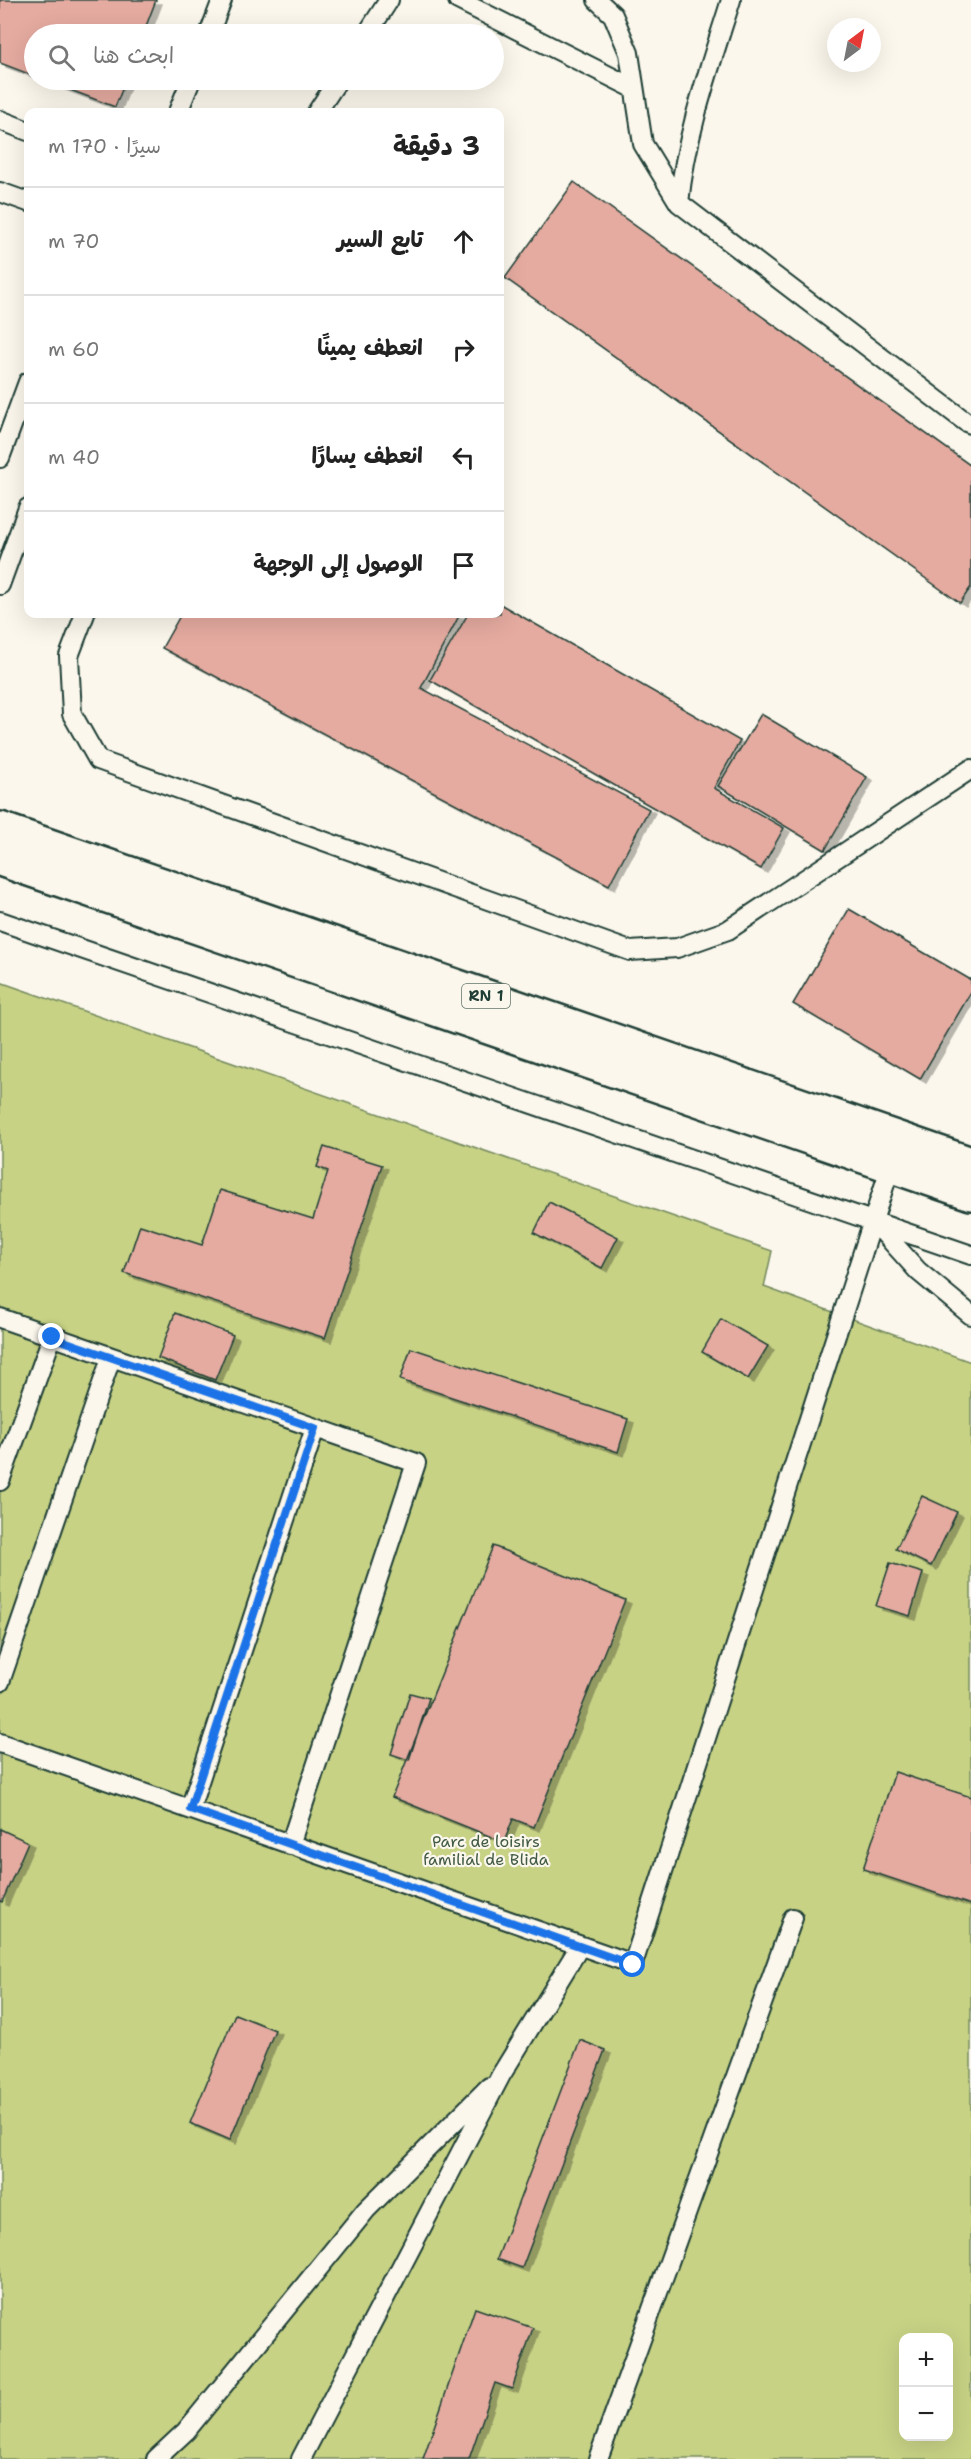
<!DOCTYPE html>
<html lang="ar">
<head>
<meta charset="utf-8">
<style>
	:root { --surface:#fff; --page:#f2f2f2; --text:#222; --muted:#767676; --line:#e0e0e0 }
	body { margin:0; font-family:"Shantell Sans","Playpen Sans Arabic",sans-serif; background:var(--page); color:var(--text); direction:rtl }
	.controls { position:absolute; right:18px; bottom:18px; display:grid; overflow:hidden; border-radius:12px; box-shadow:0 6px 24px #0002 }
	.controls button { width:54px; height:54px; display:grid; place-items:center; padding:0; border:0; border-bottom:2px solid var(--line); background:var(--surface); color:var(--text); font:30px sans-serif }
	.compass { position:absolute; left:827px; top:18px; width:54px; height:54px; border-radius:50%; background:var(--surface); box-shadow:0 6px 24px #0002; rotate:32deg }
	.stop { position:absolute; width:18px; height:18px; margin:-14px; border:4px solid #1a73e8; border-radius:50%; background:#fff }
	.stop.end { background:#1a73e8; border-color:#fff; box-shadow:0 2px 6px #0008 }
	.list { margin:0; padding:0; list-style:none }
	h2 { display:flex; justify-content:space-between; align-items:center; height:78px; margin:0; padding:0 24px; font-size:26px }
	h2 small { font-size:20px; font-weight:400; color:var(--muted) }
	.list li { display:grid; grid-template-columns:39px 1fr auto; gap:18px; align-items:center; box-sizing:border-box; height:108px; padding:0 24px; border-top:2px solid var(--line) }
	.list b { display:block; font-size:22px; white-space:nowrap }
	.list em { font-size:20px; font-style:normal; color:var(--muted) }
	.icon { flex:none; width:33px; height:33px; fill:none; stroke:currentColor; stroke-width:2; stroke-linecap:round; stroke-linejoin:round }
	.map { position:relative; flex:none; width:971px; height:2459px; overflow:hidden; direction:ltr }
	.search { position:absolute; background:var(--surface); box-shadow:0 6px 24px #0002; left:24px; top:24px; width:480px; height:66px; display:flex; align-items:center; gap:15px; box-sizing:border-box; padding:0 21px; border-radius:33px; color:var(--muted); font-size:22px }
	.panel { position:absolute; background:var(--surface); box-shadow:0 6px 24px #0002; left:24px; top:108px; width:480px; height:510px; border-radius:12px; direction:rtl }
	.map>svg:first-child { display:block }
	.green { fill:#c7d285; stroke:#73885c; stroke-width:1.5; fill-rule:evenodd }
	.building { fill:#e5aba0; stroke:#1f3d34; stroke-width:1.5; filter:url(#shadow) }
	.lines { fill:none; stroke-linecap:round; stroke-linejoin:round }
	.service-casing { stroke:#1f3d34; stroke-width:22 }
	.primary-casing { stroke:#1f3d34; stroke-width:38 }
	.service { stroke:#fbf7ec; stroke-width:18 }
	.primary { stroke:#fbf7ec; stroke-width:33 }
	.route { stroke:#1a73e8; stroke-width:8 }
	.labels { text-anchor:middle; stroke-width:4.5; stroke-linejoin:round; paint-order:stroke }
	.shield { fill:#fbf7ec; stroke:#61756b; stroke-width:1.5 }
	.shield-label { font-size:15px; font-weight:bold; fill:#1f3d34 }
	.park-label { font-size:16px; fill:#415b44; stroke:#fbf7ec }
</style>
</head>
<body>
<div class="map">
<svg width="971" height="2459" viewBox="0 0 971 2459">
	<defs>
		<filter id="shadow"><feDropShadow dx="6" dy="4" stdDeviation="0" flood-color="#0004"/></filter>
	</defs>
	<rect width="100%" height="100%" fill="#fbf7ec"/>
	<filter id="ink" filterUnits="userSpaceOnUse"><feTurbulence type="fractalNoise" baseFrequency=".0167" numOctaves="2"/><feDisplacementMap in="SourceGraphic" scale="12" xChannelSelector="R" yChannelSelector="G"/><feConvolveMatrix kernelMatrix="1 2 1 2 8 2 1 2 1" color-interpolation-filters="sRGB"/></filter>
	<g filter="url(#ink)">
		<!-- green -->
		<path class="green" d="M0 982 772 1251 764 1287 971 1362V2459H0ZM904 2338H948V2436H904Z"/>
		<!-- building -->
		<path class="building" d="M0 0H156L143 34H34V76L0 63Z
			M44 80H126L115 107Z
			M574 182 971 466V587L960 603 505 278Z
			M500 604 740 741 714 788 784 828 761 869 430 680 468 614H500Z
			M181 614H460L421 688 649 809 609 885 162 648Z
			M761 714 867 777 825 850 718 786Z
			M849 909 971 980V992L920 1079 793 1004Z
			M324 1147 382 1165 325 1338 124 1273 140 1225 202 1245 220 1190 313 1219 328 1171 317 1167Z
			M549 1202 618 1237 602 1268 534 1233Z
			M175 1313 233 1335 215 1380 158 1358Z
			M721 1319 768 1346 748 1379 702 1352Z
			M411 1348 628 1419 618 1452 400 1380Z
			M922 1496 957 1512 931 1566 896 1549Z
			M493 1546 625 1600 534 1827 513 1819 504 1842 392 1797Z
			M890 1563 923 1573 910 1616 876 1606Z
			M410 1693 429 1698 409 1760 391 1754Z
			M895 1772 971 1797V1905L863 1869Z
			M0 1829 28 1842 2 1902 0 1901Z
			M235 2014 275 2030 230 2140 190 2123Z
			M580 2040 605 2050 522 2268 497 2259Z
			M475 2308 533 2328 512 2389 495 2383 469 2459H423Z"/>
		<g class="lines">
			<!-- service casing -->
			<g class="service-casing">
				<path id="service" d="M458 0 633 88
					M597 0 613 15 629 53 643 144 679 203 966 422 971 424
					M209 34 222 0
					M367 34 389 0
					M178 112 191 80
					M317 112 338 80
					M0 120 28 131
					M0 192 28 202
					M679 203C686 133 710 67 731 0
					M0 458 28 382
					M0 585 28 508
					M85 614 69 656 72 714 98 760 630 951 677 948 728 930 971 769
					M0 921 971 1255
					M875 1223 918 1271 971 1315
					M0 1318 416 1463 290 1845
					M0 1481 52 1337
					M0 1682 111 1358
					M0 1743 633 1964 891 1165
					M190 1809 315 1428
					M156 2459 186 2431 366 2210 489 2087
					M301 2459 501 2075 580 1946
					M598 2459 793 1918"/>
			</g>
			<!-- primary casing -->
			<g class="primary-casing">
				<path id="primary" d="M0 829 971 1164
					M0 859 971 1193"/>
			</g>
			<!-- service -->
			<use href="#service" class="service"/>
			<!-- primary -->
			<use href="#primary" class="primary"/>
		</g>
	</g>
	<g class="lines" filter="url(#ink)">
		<!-- route -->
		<path class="route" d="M52 1337 315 1428 190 1809 633 1965"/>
	</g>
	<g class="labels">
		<!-- shield labels -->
		<rect class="shield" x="462" y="984" width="48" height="24" rx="4.5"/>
		<g class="shield-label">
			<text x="486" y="1001">RN 1</text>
		</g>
		<!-- park labels -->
		<g class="park-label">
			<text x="486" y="1847">Parc de loisirs<tspan x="486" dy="18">familial de Blida</tspan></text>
		</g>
	</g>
</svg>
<div class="controls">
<button>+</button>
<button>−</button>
</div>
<svg class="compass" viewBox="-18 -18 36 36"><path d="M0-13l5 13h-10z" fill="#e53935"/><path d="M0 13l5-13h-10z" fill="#767676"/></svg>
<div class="stop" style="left:633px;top:1965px"></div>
<div class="stop end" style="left:52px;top:1337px"></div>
<div class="search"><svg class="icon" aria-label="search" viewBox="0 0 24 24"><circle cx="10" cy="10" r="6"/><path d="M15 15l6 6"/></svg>ابحث هنا</div>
<section class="panel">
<h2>3 دقيقة<small>سيرًا · 170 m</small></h2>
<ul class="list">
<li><svg class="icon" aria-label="ahead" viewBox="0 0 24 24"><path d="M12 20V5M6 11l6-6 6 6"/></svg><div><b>تابع السير</b></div><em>70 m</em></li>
<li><svg class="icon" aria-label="right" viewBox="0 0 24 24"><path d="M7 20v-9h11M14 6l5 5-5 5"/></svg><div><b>انعطف يمينًا</b></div><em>60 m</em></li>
<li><svg class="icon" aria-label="left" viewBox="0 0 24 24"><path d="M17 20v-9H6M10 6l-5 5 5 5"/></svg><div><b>انعطف يسارًا</b></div><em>40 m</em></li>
<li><svg class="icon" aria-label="arrive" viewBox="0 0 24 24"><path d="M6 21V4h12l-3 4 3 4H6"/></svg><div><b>الوصول إلى الوجهة</b></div></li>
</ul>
</section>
</div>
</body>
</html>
